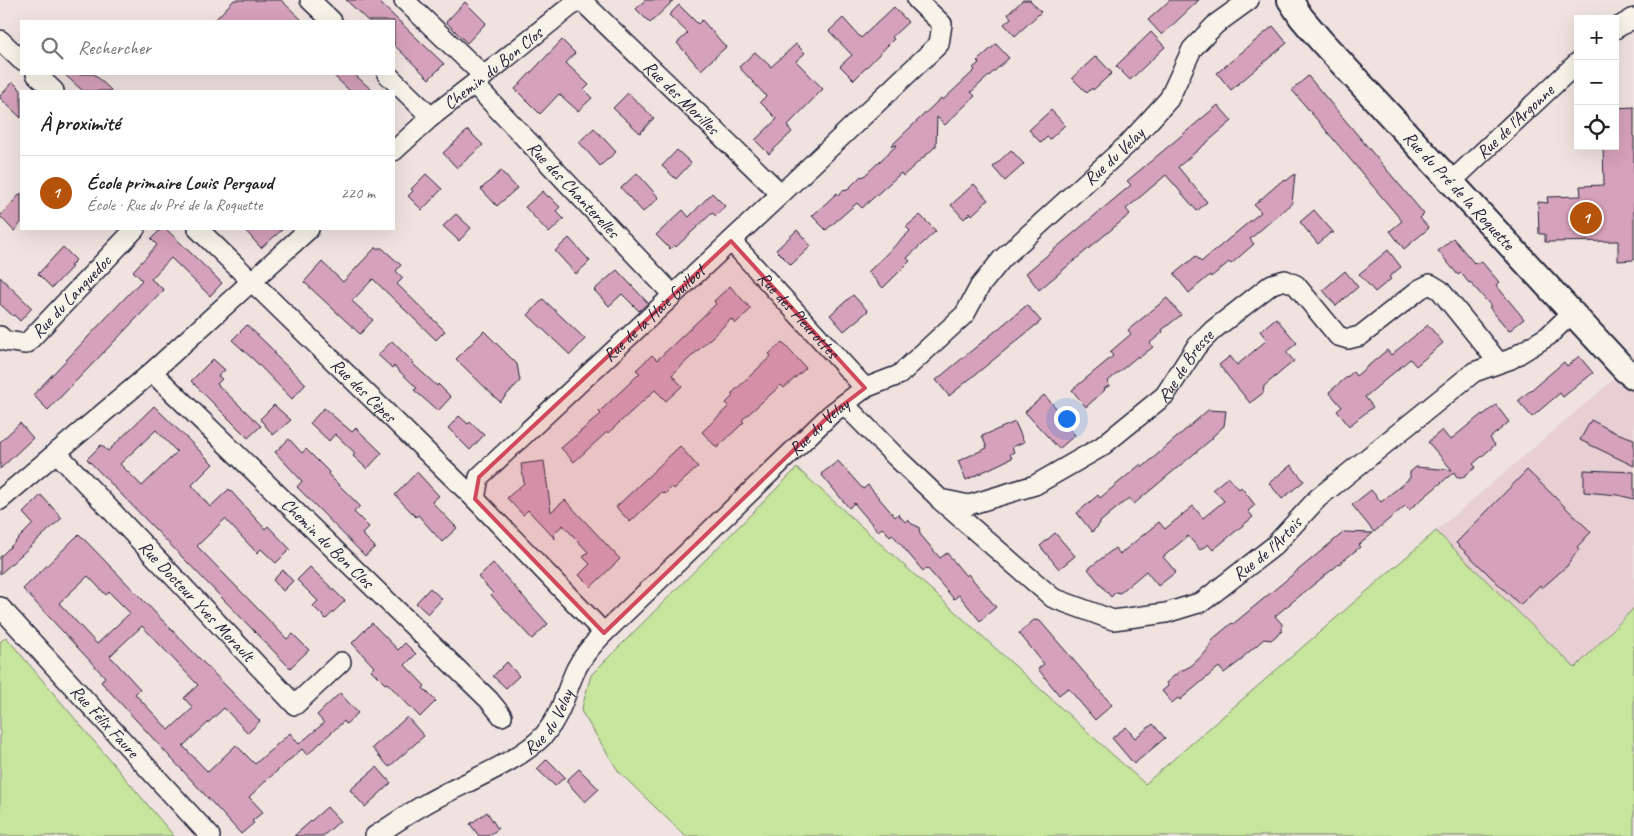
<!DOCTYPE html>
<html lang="fr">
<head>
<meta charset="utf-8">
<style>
	:root { --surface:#fff; --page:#f6f6f6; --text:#222; --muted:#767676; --line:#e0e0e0; --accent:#b45309 }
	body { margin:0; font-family:Caveat,sans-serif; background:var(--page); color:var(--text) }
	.controls { position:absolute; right:15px; top:15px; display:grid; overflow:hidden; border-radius:0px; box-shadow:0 5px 20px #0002 }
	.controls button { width:45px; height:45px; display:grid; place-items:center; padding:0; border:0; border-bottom:1px solid var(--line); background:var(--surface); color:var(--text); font:25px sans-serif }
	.you { position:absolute; left:1066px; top:418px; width:18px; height:18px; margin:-12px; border:4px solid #fff; border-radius:50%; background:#1a73e8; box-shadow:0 0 0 8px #1a73e833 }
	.badge { display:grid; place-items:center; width:32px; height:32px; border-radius:50%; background:var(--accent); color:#fff; font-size:16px; font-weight:700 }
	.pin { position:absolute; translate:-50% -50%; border:2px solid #fff; box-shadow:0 1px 5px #0006 }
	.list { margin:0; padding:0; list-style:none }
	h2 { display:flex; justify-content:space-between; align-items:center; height:65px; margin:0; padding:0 20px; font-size:21px }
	h2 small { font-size:16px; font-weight:400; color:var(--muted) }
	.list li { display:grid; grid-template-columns:32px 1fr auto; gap:15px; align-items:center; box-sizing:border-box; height:75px; padding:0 20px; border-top:1px solid var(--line) }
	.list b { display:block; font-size:19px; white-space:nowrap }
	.list p { margin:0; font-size:16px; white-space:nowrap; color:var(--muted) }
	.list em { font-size:16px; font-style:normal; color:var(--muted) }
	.icon { flex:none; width:28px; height:28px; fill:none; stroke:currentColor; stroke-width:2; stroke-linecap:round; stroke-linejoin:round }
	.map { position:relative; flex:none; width:1634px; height:836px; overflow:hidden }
	.search { position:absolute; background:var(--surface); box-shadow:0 5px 20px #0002; left:20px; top:20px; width:375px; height:55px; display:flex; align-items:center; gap:12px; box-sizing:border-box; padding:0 18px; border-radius:0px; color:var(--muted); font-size:19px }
	.panel { position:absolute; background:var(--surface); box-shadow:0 5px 20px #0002; left:20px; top:90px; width:375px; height:140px; border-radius:0px }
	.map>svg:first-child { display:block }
	.built { fill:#e8cfd4 }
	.green { fill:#c7e59c; stroke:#74846c }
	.building { fill:#d6a1ba; stroke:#22223b; fill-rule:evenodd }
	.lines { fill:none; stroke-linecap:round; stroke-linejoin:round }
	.minor-casing { stroke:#22223b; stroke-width:22 }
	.tertiary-casing { stroke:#22223b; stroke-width:28 }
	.minor { stroke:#f7f3e8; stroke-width:19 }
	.tertiary { stroke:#f7f3e8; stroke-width:24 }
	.marked { fill:#d1495b; fill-opacity:0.2; stroke:#d1495b; stroke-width:4; stroke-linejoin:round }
	.labels { text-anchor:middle; stroke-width:4.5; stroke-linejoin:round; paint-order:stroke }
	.street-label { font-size:18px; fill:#22223b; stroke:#f7f3e8 }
</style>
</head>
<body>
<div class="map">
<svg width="1634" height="836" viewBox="0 0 1634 836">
	<rect width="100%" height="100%" fill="#f0e3df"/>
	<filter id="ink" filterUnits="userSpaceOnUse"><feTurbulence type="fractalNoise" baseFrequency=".02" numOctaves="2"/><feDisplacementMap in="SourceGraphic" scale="10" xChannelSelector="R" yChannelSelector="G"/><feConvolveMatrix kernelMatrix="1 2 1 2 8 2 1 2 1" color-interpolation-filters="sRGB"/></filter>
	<g filter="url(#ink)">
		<!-- built -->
		<path class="built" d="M1634 362V608L1575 668 1436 531Z"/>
		<!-- green -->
		<path class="green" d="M797 468 1145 784 1436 531 1575 668 1634 608V836H685L619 772 581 711 591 675Z
			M6 637 174 836H0V642Z"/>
		<!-- building -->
		<path class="building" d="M234 0H281L303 21H214Z
			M346 0H377L444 64 429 79 394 45V21H368Z
			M645 0H674L650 23 636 9Z
			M1023 0H1030L1041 12 1015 36 1004 24 1011 18 1008 14Z
			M1170 0H1199L1162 35 1148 20Z
			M465 2 486 23 467 43 446 22Z
			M679 5 698 24 702 20 726 47 701 70 677 43 688 33 669 15Z
			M894 7 908 22 892 37 894 39 854 80 840 66 852 55 829 31 843 18 861 38Z
			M1273 26 1287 43 1231 90 1217 73Z
			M1151 32 1165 47 1130 80 1116 66Z
			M562 40 575 53 566 63 589 85 584 90 592 98 578 111 559 94 540 114 515 89Z
			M796 44 805 53 796 61 823 89 787 126 792 132 769 154 755 140 777 119 760 102 766 96 739 67 755 52 771 67Z
			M996 44 1009 58 971 92 975 96 945 125 937 117 936 146 903 176 901 173 862 208 857 203 826 230 812 216 837 193 839 195 844 189 846 191 861 176 863 177 897 145 891 146 941 98 943 100 975 70 973 68 979 63 977 61Z
			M1096 56 1112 73 1093 90 1092 88 1087 93 1072 78Z
			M64 74H94L112 91H83Z
			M332 74H354L373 91H350Z
			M1308 76 1424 214 1420 218 1429 228 1404 249 1390 231 1402 221 1292 90Z
			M13 82 21 90V118L0 98V96Z
			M628 93 654 118 640 133 613 108Z
			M1218 105 1232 121 1178 167 1207 202 1197 211 1166 175 1126 209 1130 214 1039 290 1026 273 1131 185 1127 181Z
			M1634 107V260L1618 261V241L1545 242V234H1539L1538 202 1548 203 1547 197 1581 196 1580 186 1604 185 1603 146H1615V108Z
			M1051 110 1065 125 1050 139 1047 137 1041 143 1029 130Z
			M594 128 616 152 600 166 579 142Z
			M468 130 483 145 457 168 443 153Z
			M677 150 691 163 676 179 662 166Z
			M1011 150 1024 164 1005 181 993 167Z
			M501 171 517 188 497 206 481 189Z
			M637 173 659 198 643 212 621 188Z
			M426 174 442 189 422 210 408 196 413 191 411 189Z
			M1295 174 1292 203 1250 239 1254 244 1231 264 1229 262 1211 277 1210 275 1189 293 1174 274 1196 256 1201 262 1261 212 1254 205 1284 179 1286 181Z
			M974 184 988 200 972 215 970 213 964 219 951 205Z
			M543 191 548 197 549 196 560 207 556 211 564 219 549 233 525 207Z
			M21 193V223L14 231 0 216Z
			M712 193 725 206 716 216 712 213 676 247 674 245 670 249 656 235 683 210 689 217Z
			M1314 210 1334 233H1330L1318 244 1300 222Z
			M456 214 471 228 459 241 443 226Z
			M920 215 936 231 907 258 910 261 883 288 868 272 910 231 906 227Z
			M161 229H166L222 283 210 296 171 258 151 279 164 290 48 410 33 395 142 280 133 271 157 245 151 239Z
			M244 229H283L261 248Z
			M797 230 811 246 791 265 776 250Z
			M569 238 590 261 576 274 555 251Z
			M1453 238 1474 263 1475 262 1477 264 1481 261 1499 282 1496 285 1524 319 1509 331 1489 307 1491 306 1470 282 1469 283 1461 273 1458 275 1438 251Z
			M63 247 76 260 70 266 72 267 52 288 38 274Z
			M375 248H382L401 265 396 271 403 278 397 284 445 331 436 340 373 279 352 301 373 320 360 334 304 282 322 262 343 282Z
			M1388 250 1401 267 1389 277 1391 279 1375 292 1359 274Z
			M617 270 648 303 639 311 622 294 609 306 594 290Z
			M1345 271 1358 287 1336 306 1323 290Z
			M0 277 32 308 20 321 14 315 13 316 0 304Z
			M730 286 751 309 735 324 731 319 672 375 682 386 666 401 655 390 608 433 607 432 574 462 561 448 601 414 599 412 640 373 636 370 652 355 657 360 716 304 714 301Z
			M853 295 868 311 844 331 830 315Z
			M1167 298 1181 315 1162 330 1163 332 1150 343 1153 347 1139 358 1138 356 1107 382 1110 385 1104 389 1105 390 1086 407 1072 390 1113 356 1110 352 1131 334 1128 330Z
			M543 299 585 339 570 355 528 315Z
			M1027 305 1041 321 949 396 936 380Z
			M1276 318 1297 343 1286 352 1294 361 1264 386 1263 393 1250 403 1219 365 1230 356 1237 365 1267 340 1260 331Z
			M247 325 269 346 275 352 274 354 306 384 292 399 255 361 232 340Z
			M1428 325 1443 343 1416 366 1410 359 1365 397 1373 407 1349 426 1337 411 1342 407 1329 392 1353 372 1356 376 1387 350 1391 355Z
			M484 331 517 364 520 381 500 402 456 359Z
			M392 341 414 363 413 364 437 386 438 384 451 397 438 411 414 390 417 388 394 366 392 368 378 355Z
			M782 342 806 368 784 388 781 385 742 420 744 422 717 448 702 432 729 406 726 403 733 396 731 394 771 356 769 354Z
			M1579 356 1593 373 1563 397 1560 393 1532 417 1518 401 1564 362 1567 366Z
			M213 359 225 370 218 376 222 379 217 384 261 426 248 438 191 381Z
			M1044 395 1071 424 1068 427 1075 435 1059 449 1025 412Z
			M274 405 291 420 273 435 260 419Z
			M1496 405 1509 422 1490 438 1495 445 1473 464 1476 467 1463 477H1457L1454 472 1409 510 1405 506 1374 532 1352 505 1371 490 1381 502 1410 478V472L1416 467 1452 470 1428 442 1442 430 1450 440 1482 414 1483 415Z
			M154 406 213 464 192 485 210 507 229 489 265 529 268 526 290 549 276 563 261 549 257 553 225 519 197 546 287 639 293 634 309 650 290 668 87 459 101 445 108 451ZM156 430 177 452 142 486 120 464Z
			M324 408 352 432 356 428 382 453 367 469 353 456 355 453 335 434 329 441 310 423Z
			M1208 410 1226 411 1224 426 1212 437 1213 438 1134 504 1129 498 1100 522 1099 525 1092 532 1077 513 1098 495 1100 498 1141 464 1143 467Z
			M459 416 468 424 470 422 484 435 470 450 448 428Z
			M1591 420 1614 432 1634 439V466L1580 440Z
			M1015 422 1024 442 1012 447 1014 452 1010 454 1012 458 966 480 958 461 987 448 982 436Z
			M20 423 33 438 0 469V442Z
			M289 439 302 453 306 449 329 472 328 474 360 506 354 512 369 527 362 534 375 547 365 556 297 487 302 481 275 452Z
			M680 446 698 467 674 489 672 487 665 494 662 492 630 522 616 507Z
			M544 461 551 512 565 500 620 559 591 587 579 575 590 564 583 557 588 552 563 525 554 533 555 539 528 510 523 515 507 498 524 483 521 464Z
			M838 461 863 489 868 485 895 517 898 514 905 522 908 520 912 524 919 527 920 534 940 558 947 553 966 576 968 574 996 607 980 621 959 595 954 599 927 568 923 571 892 534 890 536 882 528 878 531 854 503 849 508 821 474Z
			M1291 465 1304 481 1282 499 1269 483Z
			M1527 470 1591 532 1577 547 1579 549 1567 566 1542 588 1540 585 1520 605 1456 543Z
			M1584 470 1634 472V499L1618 495 1584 492Z
			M417 472 439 496 432 502 457 528 442 542 418 515 416 517 395 495Z
			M1228 477 1239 489 1241 487 1255 505 1248 511 1253 517 1213 550 1208 544 1200 550 1188 536 1163 557 1176 572 1158 586 1146 571 1120 593 1116 592 1111 597 1088 569 1115 548 1120 554 1159 522 1165 529 1193 506 1203 518 1224 501 1213 489Z
			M41 495 62 518 0 574V557L33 524 23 513Z
			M1344 532 1373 533 1359 545 1360 547 1275 616 1282 624V631L1271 640 1264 639 1242 658 1243 659 1224 673 1219 667 1180 700 1178 698 1172 703 1162 691 1168 686 1166 683 1182 669 1183 670 1191 666 1206 652 1214 638 1232 623 1233 624 1244 615Z
			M1055 533 1075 556 1059 569 1040 546Z
			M79 534 260 721 248 733 224 708 183 746 208 772 236 745 255 764 290 733 299 744 324 723 317 715 340 693 358 713 346 724 344 721 307 755 302 749 268 779 249 797 263 812 252 821 254 823 241 834 101 682 105 677 23 589ZM88 576 106 595 109 592 130 613 97 644 59 603ZM142 626 198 685 184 698 193 708 169 730 135 694 140 689 110 656Z
			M493 563 548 624 532 639 491 595 493 593 478 577Z
			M310 567 345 601 326 619 313 606 318 601 297 580Z
			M283 570 293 581 283 591 273 580Z
			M430 588 442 599 428 614 416 603Z
			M1034 620 1040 621 1112 705 1095 720 1068 688 1059 695 1038 669 1044 664 1019 633Z
			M372 623 398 650 405 643 416 654 405 665 425 686 423 688 436 701 420 717 387 683 385 684 371 670 374 667 352 643Z
			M507 662 519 676 506 688 493 676Z
			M407 717 424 736 389 767 372 748Z
			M1153 724 1165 738 1134 764 1112 738 1126 727 1135 738Z
			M547 759 565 777 555 786 537 769Z
			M377 767 391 783 365 807 350 790Z
			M579 769 599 789 585 802 566 781Z
			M327 807 340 821 323 836H294Z
			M487 812 498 829 488 836H479L470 824Z"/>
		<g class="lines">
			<!-- minor casing -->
			<g class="minor-casing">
				<g id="minor">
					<path d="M310 0 332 21"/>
					<path d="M404 0 484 76"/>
					<path id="s1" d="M581 0 781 194"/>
					<path d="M1615 29 1634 18"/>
					<path d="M0 40 21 60"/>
					<path d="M36 74 54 91"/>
					<path d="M387 74 431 117"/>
					<path id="s2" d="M474 84 673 295"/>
					<path id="s3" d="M394 151 431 117 484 76 578 0"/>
					<path id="s4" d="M1451 182 1578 62"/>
					<path id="s5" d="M198 229 475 499"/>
					<path id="s6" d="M731 241 865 388"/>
					<path id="s7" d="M0 336 5 341 26 344 135 229"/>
					<path id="s8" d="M152 372 489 700 502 716"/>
					<path id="s9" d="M844 404 896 457 940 499 969 505 1035 485 1101 447 1165 395 1196 347 1213 330 1272 284 1285 280 1296 285 1338 336 1348 339 1360 336 1420 289 1430 284 1440 290 1499 363"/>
					<path id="s10" d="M56 452 295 705 341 662"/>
					<path d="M0 500 152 372 309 229"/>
					<path id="s11" d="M940 500 1053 598 1113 620 1166 613 1202 602 1274 546 1318 498 1474 372 1511 359 1548 336 1572 313"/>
					<path id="s12" d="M0 607 210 836"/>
					<path id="s13" d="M604 633 475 499 479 477 781 194 939 44 942 24 917 0"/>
					<path id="s14" d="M375 836C392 825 409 813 427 803 460 784 520 762 545 734 562 713 565 693 576 669 583 655 593 644 604 633L831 414 865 388 899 375 965 314 980 286 1002 259 1129 143 1169 99 1192 49 1216 24 1249 0"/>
				</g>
			</g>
			<!-- tertiary casing -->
			<g class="tertiary-casing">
				<g id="tertiary">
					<path id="s15" d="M1290 0 1301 17 1322 42 1625 370 1634 377"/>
				</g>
			</g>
			<!-- minor -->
			<use href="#minor" class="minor"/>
			<!-- tertiary -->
			<use href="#tertiary" class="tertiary"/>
		</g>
	</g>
	<!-- marked area -->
	<path class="marked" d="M731 241 865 388 831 414 604 633 475 499 479 477Z"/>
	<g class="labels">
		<!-- street labels -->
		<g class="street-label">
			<text dy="6" stroke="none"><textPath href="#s3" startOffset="129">Chemin du Bon Clos</textPath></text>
			<text dy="6" stroke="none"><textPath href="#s1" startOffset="140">Rue des Morilles</textPath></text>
			<text dy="6" stroke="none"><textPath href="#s4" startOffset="88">Rue de l'Argonne</textPath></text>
			<text dy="6" stroke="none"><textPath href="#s14" startOffset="1020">Rue du Velay</textPath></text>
			<text dy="6" stroke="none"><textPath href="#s2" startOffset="145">Rue des Chanterelles</textPath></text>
			<text dy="6" stroke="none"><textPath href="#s15" startOffset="255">Rue du Pré de la Roquette</textPath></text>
			<text dy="6" stroke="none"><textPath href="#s7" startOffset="94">Rue du Languedoc</textPath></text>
			<text dy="6" stroke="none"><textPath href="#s13" startOffset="448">Rue de la Haie Guilbot</textPath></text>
			<text dy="6" stroke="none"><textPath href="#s6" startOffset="100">Rue des Pleurottes</textPath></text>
			<text dy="6" stroke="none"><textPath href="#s9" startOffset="428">Rue de Bresse</textPath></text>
			<text dy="6" stroke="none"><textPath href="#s5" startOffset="231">Rue des Cèpes</textPath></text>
			<text dy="6" stroke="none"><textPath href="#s14" startOffset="615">Rue du Velay</textPath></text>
			<text dy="6" stroke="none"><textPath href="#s8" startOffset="245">Chemin du Bon Clos</textPath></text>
			<text dy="6" stroke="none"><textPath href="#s11" startOffset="389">Rue de l'Artois</textPath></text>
			<text dy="6" stroke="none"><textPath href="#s10" startOffset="205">Rue Docteur Yves Morault</textPath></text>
			<text dy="6" stroke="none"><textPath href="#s14" startOffset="211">Rue du Velay</textPath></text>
			<text dy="6" stroke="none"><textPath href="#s12" startOffset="155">Rue Félix Faure</textPath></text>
		</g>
	</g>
</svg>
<div class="controls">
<button>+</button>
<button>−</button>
<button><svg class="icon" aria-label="locate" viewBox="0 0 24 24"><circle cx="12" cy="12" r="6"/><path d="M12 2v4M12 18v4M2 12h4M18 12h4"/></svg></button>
</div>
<div class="you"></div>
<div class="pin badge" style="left:1586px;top:218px">1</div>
<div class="search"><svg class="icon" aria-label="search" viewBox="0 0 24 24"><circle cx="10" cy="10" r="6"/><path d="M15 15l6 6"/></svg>Rechercher</div>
<section class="panel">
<h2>À proximité<small></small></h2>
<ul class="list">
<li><span class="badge">1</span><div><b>École primaire Louis Pergaud</b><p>École · Rue du Pré de la Roquette</p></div><em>220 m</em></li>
</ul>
</section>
</div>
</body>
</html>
